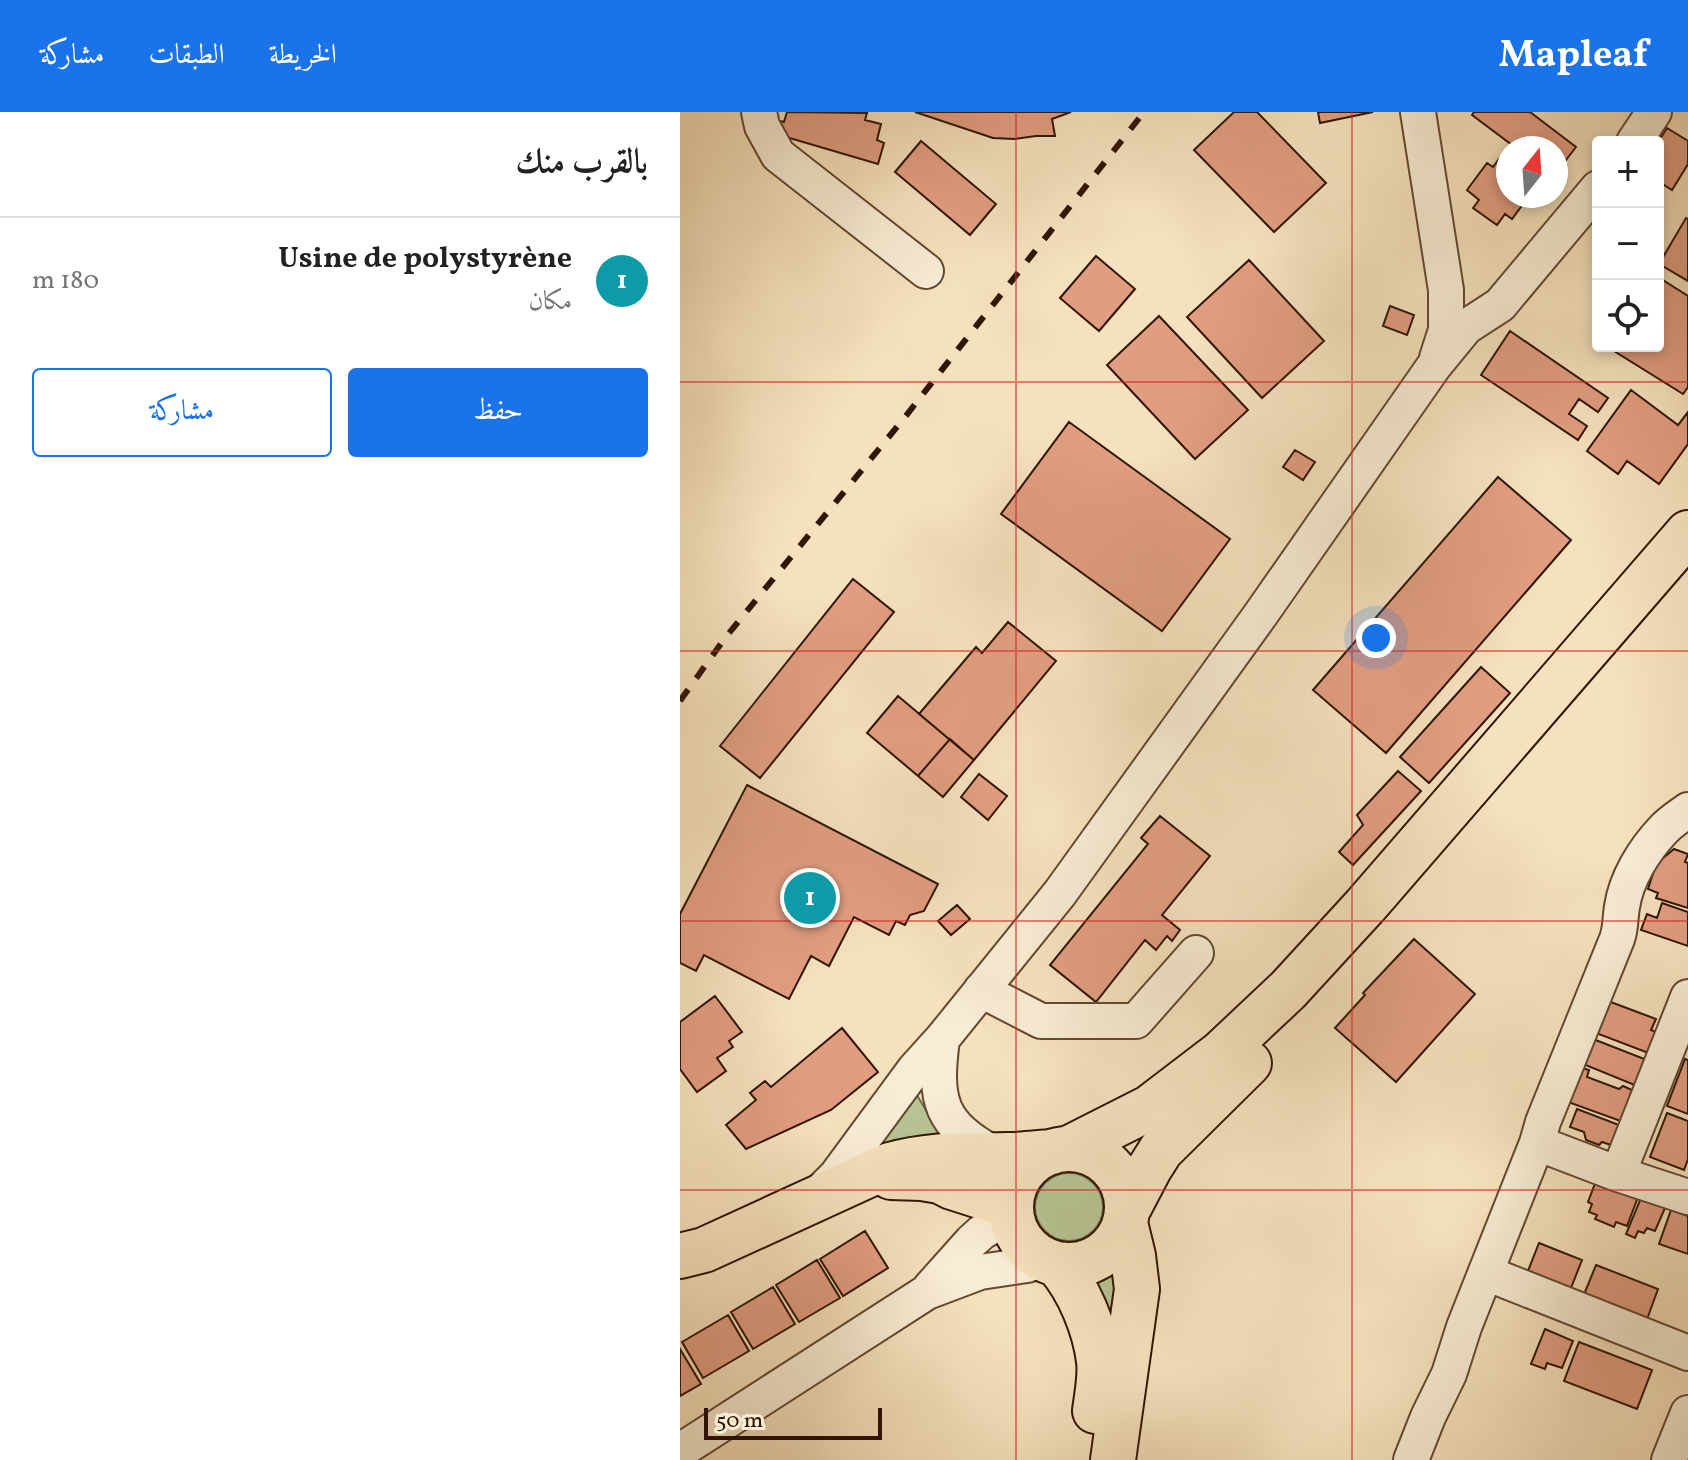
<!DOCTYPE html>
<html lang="ar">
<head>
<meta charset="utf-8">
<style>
	:root { --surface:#fff; --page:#f2f2f2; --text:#222; --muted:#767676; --line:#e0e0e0; --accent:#1a73e8 }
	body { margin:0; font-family:Vollkorn,Amiri,serif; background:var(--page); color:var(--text); direction:rtl }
	.controls { position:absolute; right:24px; top:24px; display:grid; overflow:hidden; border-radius:8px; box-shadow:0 4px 12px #0003 }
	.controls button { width:72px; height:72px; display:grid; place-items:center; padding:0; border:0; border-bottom:2px solid var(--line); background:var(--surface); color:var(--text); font:40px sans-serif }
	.compass { position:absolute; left:816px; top:24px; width:72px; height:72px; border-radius:50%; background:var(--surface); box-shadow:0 4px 12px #0003; rotate:17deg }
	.scale { position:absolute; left:24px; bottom:20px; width:178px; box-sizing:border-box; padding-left:8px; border:4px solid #311500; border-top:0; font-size:22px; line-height:28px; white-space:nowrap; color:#311500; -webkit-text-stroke:6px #f8ecd4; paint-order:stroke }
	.you { position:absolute; left:696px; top:526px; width:28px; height:28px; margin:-20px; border:6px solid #fff; border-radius:50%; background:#1a73e8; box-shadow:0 0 0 12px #1a73e833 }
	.badge { display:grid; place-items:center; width:52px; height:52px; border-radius:50%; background:var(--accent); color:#fff; font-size:26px; font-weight:700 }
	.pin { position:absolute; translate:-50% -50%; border:4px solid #fff; box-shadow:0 2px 8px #0006 }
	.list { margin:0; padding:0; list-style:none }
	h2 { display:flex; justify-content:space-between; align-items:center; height:104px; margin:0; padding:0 32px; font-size:34px }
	h2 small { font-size:26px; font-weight:400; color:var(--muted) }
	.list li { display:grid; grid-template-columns:52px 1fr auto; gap:24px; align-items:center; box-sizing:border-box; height:128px; padding:0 32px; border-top:2px solid var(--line) }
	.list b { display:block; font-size:30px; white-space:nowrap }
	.list p { margin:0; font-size:26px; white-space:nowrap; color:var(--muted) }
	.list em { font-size:26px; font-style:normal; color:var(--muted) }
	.actions { display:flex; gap:16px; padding:24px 32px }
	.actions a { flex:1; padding:18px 0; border:2px solid var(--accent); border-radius:8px; text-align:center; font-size:28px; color:var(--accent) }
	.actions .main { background:var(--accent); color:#fff }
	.icon { flex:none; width:44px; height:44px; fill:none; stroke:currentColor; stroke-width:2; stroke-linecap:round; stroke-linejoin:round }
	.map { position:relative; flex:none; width:1008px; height:1348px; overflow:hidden; direction:ltr }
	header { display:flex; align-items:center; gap:48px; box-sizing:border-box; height:112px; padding:0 40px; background:var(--accent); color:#fff }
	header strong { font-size:38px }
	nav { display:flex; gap:44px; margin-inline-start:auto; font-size:28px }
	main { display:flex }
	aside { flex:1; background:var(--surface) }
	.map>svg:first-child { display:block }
	.green { fill:#b8c394; stroke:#746c4a; stroke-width:2 }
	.building { fill:#e19d81; stroke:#311500; stroke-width:2 }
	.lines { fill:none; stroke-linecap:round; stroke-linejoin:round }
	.minor-casing { stroke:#62482f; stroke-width:38 }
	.major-casing { stroke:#311500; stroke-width:48 }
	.minor { stroke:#f8ecd4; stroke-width:34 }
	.major { stroke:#f5e1bd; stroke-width:44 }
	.rail { stroke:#311500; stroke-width:6; stroke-dasharray:14 14; stroke-linecap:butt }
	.grid { fill:none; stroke:#d62828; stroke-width:2; stroke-opacity:0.55 }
</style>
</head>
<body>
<header>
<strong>Mapleaf</strong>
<nav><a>الخريطة</a><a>الطبقات</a><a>مشاركة</a></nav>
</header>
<main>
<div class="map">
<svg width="1008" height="1348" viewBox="0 0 1008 1348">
	<rect width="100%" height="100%" fill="#f5e1bd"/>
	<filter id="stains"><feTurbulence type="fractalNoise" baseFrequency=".0025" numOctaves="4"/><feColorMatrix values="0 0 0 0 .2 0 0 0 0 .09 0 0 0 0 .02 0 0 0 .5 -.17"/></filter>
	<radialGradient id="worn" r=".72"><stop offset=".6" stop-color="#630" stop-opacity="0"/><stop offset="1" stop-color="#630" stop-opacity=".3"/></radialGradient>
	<!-- green -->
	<path class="green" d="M235 980 261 1023 194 1037Z
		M355 1095a34 34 0 1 1 68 0a34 34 0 1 1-68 0Z
		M440 1149 433 1230 410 1164 423 1160Z"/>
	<!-- building -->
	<path class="building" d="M107 0 187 1 185 8 201 12 197 28 204 31 198 52 96 22 100 9 104 10Z
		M235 0H391L372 7 375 24H356L335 27 313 26Z
		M554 0H577L646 71 594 120 514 38Z
		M638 0H693L640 11Z
		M794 0H850L896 35 876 61V36H836L792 3Z
		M987 16 1008 29V52L992 78 978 69V30Z
		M241 29 316 92 290 123 215 60Z
		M819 47 828 54V84H849L832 107 825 102 817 113 793 96 799 88 787 78 807 51 813 55Z
		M1006 106 1008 107V169L979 152Z
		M416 144 455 177 419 219 380 186Z
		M569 148 644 229 582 286 507 205Z
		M978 165 1008 184V275L1003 282 926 234H978Z
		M710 194 734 203 727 223 703 214Z
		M479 204 568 298 515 347 427 253Z
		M830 219 928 286 918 300 899 287 889 302 907 314 898 328 801 263Z
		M951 278 998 313 1008 300V332L979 372 947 349 938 362 907 339Z
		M389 310 550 427 482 519 321 402Z
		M615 338 635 350 623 368 603 355Z
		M818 365 891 428 706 641 633 578Z
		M173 467 214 500 80 666 40 634Z
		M328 510 376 549 294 648 239 602 296 535 302 541Z
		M801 555 830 581 749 671 720 645Z
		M218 584 294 648 263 685 187 621Z
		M270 627 294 648 263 685 238 664Z
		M718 659 741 679 673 753 659 740 683 713 677 703Z
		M299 662 327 684 308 708 281 685Z
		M67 673 258 772 244 799 230 803 225 813 216 809 209 823 174 805 149 854 131 844 109 887 24 843 16 859 0 851V802Z
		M480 704 530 744 482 803 500 818 492 829 487 824 476 838 465 828 416 890 370 853 468 732 461 726Z
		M994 737 1008 742 1005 750 1008 751V796L976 786 978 781 968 777 976 752Z
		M982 791 1008 800V834L961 818 967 802 977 806Z
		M277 793 290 807 271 823 258 809Z
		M734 827 795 882 716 970 655 916 685 883 683 881Z
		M35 884 62 920 49 929 53 935 37 946 46 959 17 980 0 957V910Z
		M928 889 976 907 971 918 979 921 971 942 916 921Z
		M162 916 198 960 151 998 66 1037 46 1013 76 988 70 981 85 969 91 975Z
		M913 927 967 948 957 974 903 952Z
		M1005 947 1008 948V1002L987 994Z
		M901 956 909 958 907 965 939 977 943 974 952 978 950 984 955 986 946 1011 888 990Z
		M897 997 939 1013 931 1033 922 1030 919 1033 906 1028 904 1020 890 1015Z
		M987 1001 1008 1009V1047L1004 1058 970 1045Z
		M916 1069 958 1085 947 1114 936 1110 934 1115 915 1107 917 1103 909 1100 912 1092 908 1090Z
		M961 1086 985 1096 975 1119 967 1116 964 1121 958 1119 955 1126 946 1122Z
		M991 1098 1008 1104V1142L979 1132Z
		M185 1119 208 1156 163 1184 140 1147Z
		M859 1131 902 1148 889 1181 846 1164Z
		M137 1148 160 1186 119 1210 96 1173Z
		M916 1153 978 1177 966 1210 903 1185Z
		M93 1175 115 1212 73 1237 51 1200Z
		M48 1203 69 1239 23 1266 2 1230Z
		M865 1217 893 1229 882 1256 867 1251 865 1257 851 1252Z
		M899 1230 972 1258 957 1297 884 1269Z
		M0 1237 21 1272 0 1284Z"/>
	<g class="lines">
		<!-- minor casing -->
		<g class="minor-casing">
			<path id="minor" d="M79 0 82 14 98 43 246 159
				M738 0 766 178V218L757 246
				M954 30 974 0
				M301 878 361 909H456L516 841
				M262 927 380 781 581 502 754 254 786 215 820 193 918 76
				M857 1031 863 1010 937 827C941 816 940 806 942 795 946 767 964 738 983 718 990 710 1000 704 1008 698
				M938 1062 1008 885
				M136 1084 156 1064 234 958 262 927C254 989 259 1012 316 1043
				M806 1161 1008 1241
				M250 1176 292 1129 302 1120 332 1103
				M0 1339 247 1180 300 1160 347 1153 364 1147
				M731 1348 748 1305 769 1262 784 1215 857 1031 938 1062 1008 1085
				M989 1348 1008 1301"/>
		</g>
		<!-- major casing -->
		<g class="major-casing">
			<path id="major" d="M388 1037 469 996 541 941 608 878 686 793 1008 421
				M331 1095a58 58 0 1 1 116 0a58 58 0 1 1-116 0Z
				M211 1065 242 1066 260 1069 272 1075 331 1094
				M447 1099 469 1057 481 1038 569 951
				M0 1144 24 1138 210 1053C253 1041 284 1044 328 1043 343 1043 357 1041 372 1040
				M377 1152C399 1177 415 1216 419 1249 421 1265 417 1283 415 1299
				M433 1348 457 1177 453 1144 445 1111"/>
		</g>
		<!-- minor -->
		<use href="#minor" class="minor"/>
		<!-- major -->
		<use href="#major" class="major"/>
		<!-- rail -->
		<path class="rail" d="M0 589 45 526 225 305 464 0"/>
	</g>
	<!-- grid -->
	<path class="grid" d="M336 0V1348M672 0V1348M0 270H1008M0 539H1008M0 809H1008M0 1078H1008"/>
	<rect width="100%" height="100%" filter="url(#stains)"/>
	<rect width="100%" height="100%" fill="url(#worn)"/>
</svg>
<div class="controls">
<button>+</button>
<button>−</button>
<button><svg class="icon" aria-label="locate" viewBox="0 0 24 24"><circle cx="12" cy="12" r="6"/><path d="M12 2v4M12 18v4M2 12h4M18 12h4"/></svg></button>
</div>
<svg class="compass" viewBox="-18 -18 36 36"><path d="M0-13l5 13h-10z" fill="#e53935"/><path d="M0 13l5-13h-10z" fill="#767676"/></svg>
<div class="scale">50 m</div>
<div class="you"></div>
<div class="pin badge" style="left:130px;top:786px;background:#0f9aa8">1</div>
</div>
<aside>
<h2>بالقرب منك<small></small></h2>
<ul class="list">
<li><span class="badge" style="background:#0f9aa8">1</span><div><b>Usine de polystyrène</b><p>مكان</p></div><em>180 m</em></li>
</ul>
<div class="actions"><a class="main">حفظ</a><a>مشاركة</a></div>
</aside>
</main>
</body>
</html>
